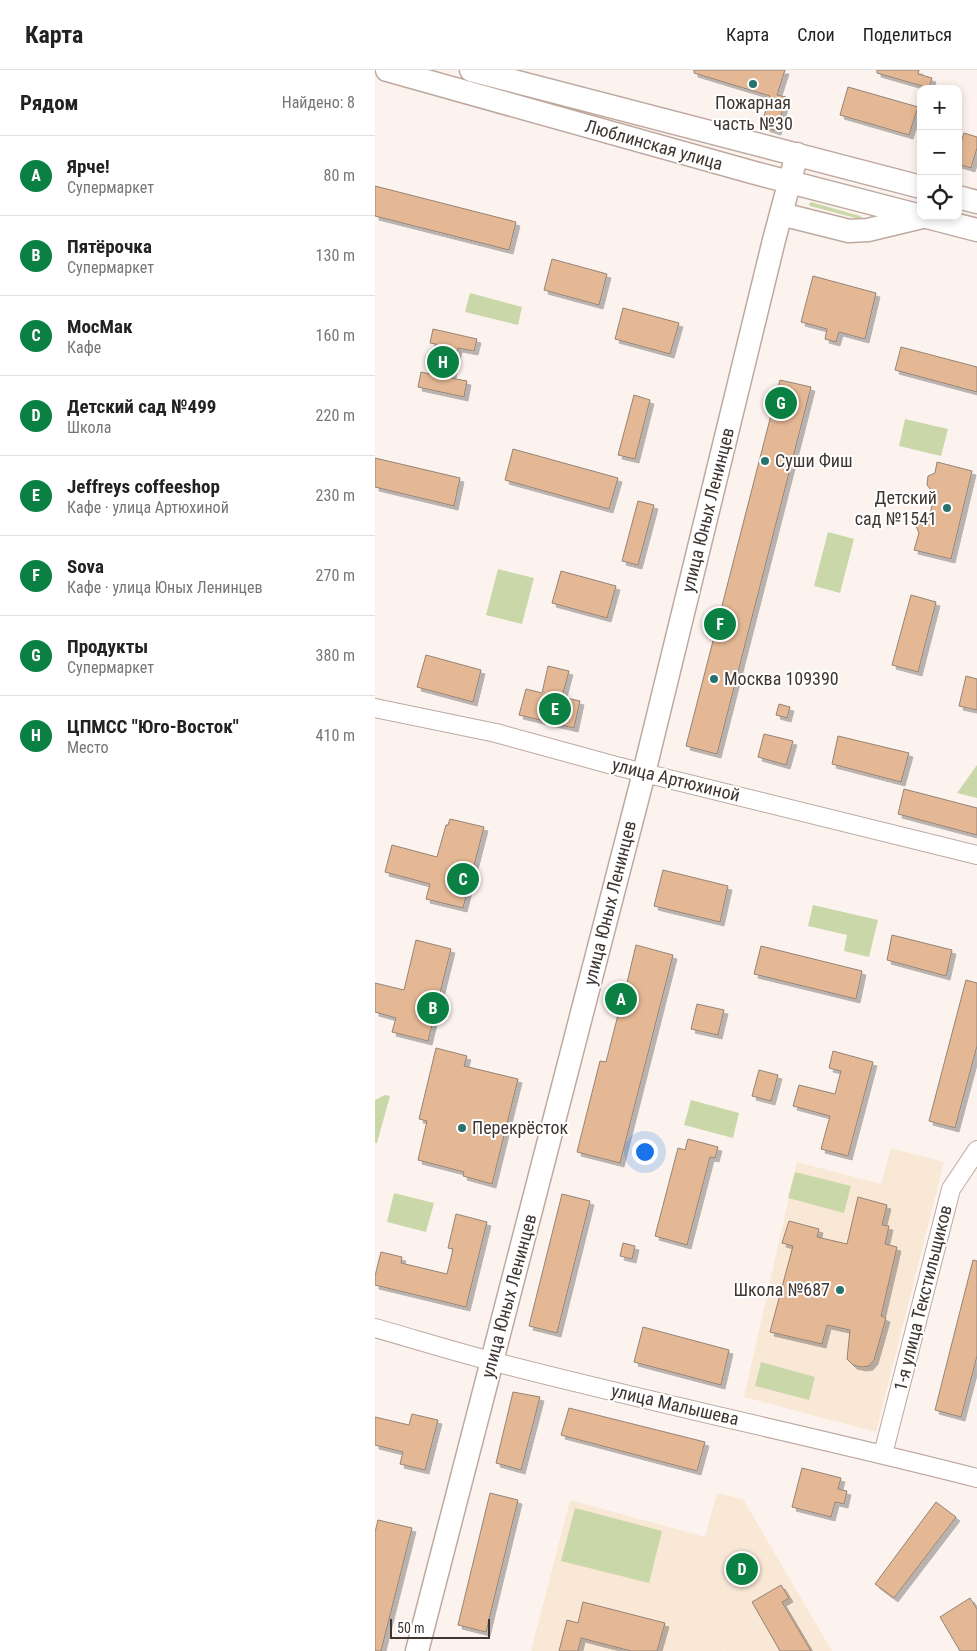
<!DOCTYPE html>
<html lang="ru">
<head>
<meta charset="utf-8">
<style>
	:root { --surface:#fff; --page:#f6f6f6; --text:#222; --muted:#767676; --line:#e0e0e0; --accent:#0b8043 }
	body { margin:0; font-family:"Roboto Condensed",sans-serif; background:var(--page); color:var(--text) }
	.controls { position:absolute; right:15px; top:15px; display:grid; overflow:hidden; border-radius:10px; box-shadow:0 2px 8px #0003 }
	.controls button { width:45px; height:45px; display:grid; place-items:center; padding:0; border:0; border-bottom:1px solid var(--line); background:var(--surface); color:var(--text); font:25px sans-serif }
	.scale { position:absolute; left:15px; bottom:12px; width:100px; box-sizing:border-box; padding-left:5px; border:2px solid #3f3632; border-top:0; font-size:14px; line-height:18px; white-space:nowrap; color:#3f3632; -webkit-text-stroke:4px #fff; paint-order:stroke }
	.you { position:absolute; left:269px; top:1081px; width:18px; height:18px; margin:-12px; border:4px solid #fff; border-radius:50%; background:#1a73e8; box-shadow:0 0 0 8px #1a73e833 }
	.badge { display:grid; place-items:center; width:32px; height:32px; border-radius:50%; background:var(--accent); color:#fff; font-size:16px; font-weight:700 }
	.pin { position:absolute; translate:-50% -50%; border:2px solid #fff; box-shadow:0 1px 5px #0006 }
	.list { margin:0; padding:0; list-style:none }
	h2 { display:flex; justify-content:space-between; align-items:center; height:65px; margin:0; padding:0 20px; font-size:21px }
	h2 small { font-size:16px; font-weight:400; color:var(--muted) }
	.list li { display:grid; grid-template-columns:32px 1fr auto; gap:15px; align-items:center; box-sizing:border-box; height:80px; padding:0 20px; border-top:1px solid var(--line) }
	.list b { display:block; font-size:19px; white-space:nowrap }
	.list p { margin:0; font-size:16px; white-space:nowrap; color:var(--muted) }
	.list em { font-size:16px; font-style:normal; color:var(--muted) }
	.icon { flex:none; width:28px; height:28px; fill:none; stroke:currentColor; stroke-width:2; stroke-linecap:round; stroke-linejoin:round }
	.map { position:relative; flex:none; width:602px; height:1581px; overflow:hidden }
	header { display:flex; align-items:center; gap:30px; box-sizing:border-box; height:70px; padding:0 25px; background:var(--surface); border-bottom:1px solid var(--line) }
	header strong { font-size:24px }
	nav { display:flex; gap:28px; margin-inline-start:auto; font-size:18px }
	main { display:flex }
	aside { flex:1; background:var(--surface) }
	.map>svg:first-child { display:block }
	.education { fill:#f9e8d6 }
	.green { fill:#cad8a9 }
	.building { fill:#e4b894; stroke:#948376; filter:url(#shadow) }
	.lines { fill:none; stroke-linecap:round; stroke-linejoin:round }
	.minor-casing { stroke:#bea99f; stroke-width:20 }
	.major-casing { stroke:#bea99f; stroke-width:25 }
	.minor { stroke:#fff; stroke-width:18 }
	.major { stroke:#fff; stroke-width:22 }
	.poi-dot { fill:#28726e; stroke:#fff; stroke-width:2 }
	.labels { text-anchor:middle; stroke-width:4; stroke-linejoin:round; paint-order:stroke }
	.poi-label { font-size:18px; fill:#3f3632; stroke:#fff; text-anchor:start }
	.street-label { font-size:18px; fill:#3f3632; stroke:#fff }
</style>
</head>
<body>
<header>
<strong>Карта</strong>
<nav><a>Карта</a><a>Слои</a><a>Поделиться</a></nav>
</header>
<main>
<aside>
<h2>Рядом<small>Найдено: 8</small></h2>
<ul class="list">
<li><span class="badge">A</span><div><b>Ярче!</b><p>Супермаркет</p></div><em>80 m</em></li>
<li><span class="badge">B</span><div><b>Пятёрочка</b><p>Супермаркет</p></div><em>130 m</em></li>
<li><span class="badge">C</span><div><b>МосМак</b><p>Кафе</p></div><em>160 m</em></li>
<li><span class="badge">D</span><div><b>Детский сад №499</b><p>Школа</p></div><em>220 m</em></li>
<li><span class="badge">E</span><div><b>Jeffreys coffeeshop</b><p>Кафе · улица Артюхиной</p></div><em>230 m</em></li>
<li><span class="badge">F</span><div><b>Sova</b><p>Кафе · улица Юных Ленинцев</p></div><em>270 m</em></li>
<li><span class="badge">G</span><div><b>Продукты</b><p>Супермаркет</p></div><em>380 m</em></li>
<li><span class="badge">H</span><div><b>ЦПМСС &quot;Юго-Восток&quot;</b><p>Место</p></div><em>410 m</em></li>
</ul>
</aside>
<div class="map">
<svg width="602" height="1581" viewBox="0 0 602 1581">
	<defs>
		<filter id="shadow"><feDropShadow dx="4" dy="4" stdDeviation="0" flood-color="#0004"/></filter>
	</defs>
	<rect width="100%" height="100%" fill="#fcf3ee"/>
	<!-- education -->
	<path class="education" d="M516 1078 569 1092 501 1362 369 1327 422 1092 506 1114Z
		M342 1423 368 1429 457 1581H350L346 1575 349 1581H156L195 1430 330 1467Z"/>
	<!-- green -->
	<path class="green" d="M436 132 485 146 487 148 484 149 435 136 434 134Z
		M95 223 147 237 143 255 90 242Z
		M530 349 573 359 566 386 524 376Z
		M453 462 479 469 465 523 439 516Z
		M123 499 159 508 147 554 111 545Z
		M602 695V728L582 723Z
		M438 835 503 850 494 887 469 881 472 865 433 856Z
		M10 1025 15 1026 2 1073H0V1030Z
		M316 1030 364 1043 358 1068 309 1055Z
		M420 1102 476 1116 469 1143 413 1128Z
		M19 1123 59 1133 51 1162 12 1152Z
		M386 1292 440 1307 434 1330 380 1316Z
		M200 1438 287 1461 274 1513 186 1491Z"/>
	<!-- building -->
	<path class="building" d="M319 0H410L402 25 411 27 402 61 386 56 395 26 319 3Z
		M502 0H544L543 4 557 8 554 18 502 3Z
		M473 17 543 37 534 65 465 45Z
		M589 63 602 67V78L596 98 583 94V81Z
		M0 116 141 152 134 180 0 146Z
		M177 189 232 204 224 235 169 220Z
		M438 206 501 223 490 269 464 262 461 272 450 269 452 259 426 252Z
		M248 238 304 253 295 284 240 269Z
		M58 259 102 269 99 281 83 278 76 308 92 311 89 327 43 317 46 302 55 304 61 274 55 273Z
		M526 277 602 297V322L520 300Z
		M405 310 436 317 342 684 311 676Z
		M259 325 275 330 260 389 243 385Z
		M138 379 243 408 234 439 130 410Z
		M0 388 85 408 79 436 0 417Z
		M562 392 597 401 576 489 539 480 544 463 541 456 553 451 560 425 552 415 553 406 560 403Z
		M263 431 279 435 263 495 247 491Z
		M186 501 241 516 232 548 177 533Z
		M536 525 561 532 543 602 517 595Z
		M51 585 106 600 98 632 42 617Z
		M173 596 194 601 187 627 205 631 199 658 144 645 151 619 167 623Z
		M591 606 602 609V640L584 636Z
		M404 634 415 637 412 648 401 645Z
		M389 664 418 671 411 695 383 687Z
		M463 666 534 683 526 712 457 694Z
		M529 719 602 738V765L523 744Z
		M75 749 109 757 88 838 51 829 55 814 10 802 17 775 62 787 71 755H73Z
		M288 800 353 816 345 852 279 836Z
		M517 865 577 880 571 906 512 890Z
		M41 870 76 879 53 971 17 962 21 948 0 942V913L29 920Z
		M261 875 298 885 245 1093 202 1082 225 991 231 992 243 945 238 944 244 919 250 921Z
		M386 876 487 901 481 929 379 904Z
		M591 910 602 913V976L580 1058 554 1051Z
		M322 934 349 940 343 965 316 959Z
		M61 978 92 986 89 996 143 1009 117 1114 88 1106 89 1102 43 1090 52 1051 44 1049Z
		M458 981 498 992 473 1086 446 1079 455 1046 418 1036 424 1015 460 1024 466 1001 454 998Z
		M384 1000 403 1005 396 1031 377 1026Z
		M313 1069 343 1077 340 1088 335 1087 312 1175 280 1166 303 1078 310 1080Z
		M187 1124 215 1131 182 1263 154 1256Z
		M483 1127 512 1135 507 1155 514 1156 510 1174 522 1177 506 1246 511 1248 499 1290 494 1296 487 1297 478 1295 472 1289 475 1260 452 1255 447 1274 395 1262 418 1176 407 1173 414 1151 444 1159 442 1167 472 1174Z
		M81 1144 112 1152 91 1237 0 1215V1206L6 1182 27 1187 26 1193 72 1204 78 1179 73 1178Z
		M248 1173 260 1176 257 1189 245 1186Z
		M598 1190 602 1191V1286L586 1347 560 1340Z
		M268 1257 354 1280 346 1315 259 1292Z
		M138 1322 165 1327 146 1400 121 1393Z
		M194 1338 330 1372 322 1401 186 1365Z
		M37 1344 63 1350 50 1400 25 1394 28 1382 0 1375V1347L34 1355Z
		M427 1398 466 1408 463 1419 472 1421 469 1434 460 1432 456 1447 417 1437Z
		M115 1423 143 1430 111 1562 83 1555Z
		M561 1432 581 1447 519 1528 500 1514Z
		M3 1450 37 1458 6 1581H0V1462Z
		M406 1515 414 1528 407 1532 436 1581H405L377 1532Z
		M595 1528 602 1539V1581H585L565 1547Z
		M208 1532 290 1553 282 1581H256L206 1568 203 1581H184L192 1550 203 1553Z"/>
	<g class="lines">
		<!-- minor casing -->
		<g class="minor-casing">
			<path id="minor" d="M0 638 121 663 241 696 602 785
				M0 1258C39 1269 77 1281 116 1291 277 1333 441 1367 602 1408
				M508 1384 576 1119 602 1080"/>
		</g>
		<!-- major casing -->
		<g class="major-casing">
			<path id="major" d="M12 0 380 103 546 146
				M96 0 546 117
				M583 127 602 132
				M406 144 474 161 493 160 547 147
				M548 146 602 160
				M42 1581 269 703 399 170 422 84"/>
		</g>
		<!-- minor -->
		<use href="#minor" class="minor"/>
		<!-- major -->
		<use href="#major" class="major"/>
	</g>
	<!-- markers -->
	<g class="poi-dot">
		<circle cx="378" cy="14" r="5"/>
		<circle cx="390" cy="391" r="5"/>
		<circle cx="572" cy="438" r="5"/>
		<circle cx="339" cy="609" r="5"/>
		<circle cx="87" cy="1058" r="5"/>
		<circle cx="465" cy="1220" r="5"/>
	</g>
	<g class="labels">
		<!-- poi labels -->
		<g class="poi-label">
			<text x="378" y="39" text-anchor="middle">Пожарная<tspan x="378" dy="21">часть №30</tspan></text>
			<text x="400" y="397">Суши Фиш</text>
			<text x="562" y="434" text-anchor="end">Детский<tspan x="562" dy="21">сад №1541</tspan></text>
			<text x="349" y="615">Москва 109390</text>
			<text x="97" y="1064">Перекрёсток</text>
			<text x="455" y="1226" text-anchor="end">Школа №687</text>
		</g>
		<!-- street labels -->
		<g class="street-label">
			<text transform="translate(279 75) rotate(16)" y="6">Люблинская улица</text>
			<text transform="translate(333 440) rotate(-76)" y="6">улица Юных Ленинцев</text>
			<text transform="translate(301 710) rotate(14)" y="6">улица Артюхиной</text>
			<text transform="translate(235 833) rotate(-76)" y="6">улица Юных Ленинцев</text>
			<text transform="translate(134 1226) rotate(-75)" y="6">улица Юных Ленинцев</text>
			<text transform="translate(548 1228) rotate(-76)" y="6">1-я улица Текстильщиков</text>
			<text transform="translate(300 1335) rotate(13)" y="6">улица Малышева</text>
		</g>
	</g>
</svg>
<div class="controls">
<button>+</button>
<button>−</button>
<button><svg class="icon" aria-label="locate" viewBox="0 0 24 24"><circle cx="12" cy="12" r="6"/><path d="M12 2v4M12 18v4M2 12h4M18 12h4"/></svg></button>
</div>
<div class="scale">50 m</div>
<div class="you"></div>
<div class="pin badge" style="left:246px;top:929px">A</div>
<div class="pin badge" style="left:58px;top:938px">B</div>
<div class="pin badge" style="left:88px;top:809px">C</div>
<div class="pin badge" style="left:367px;top:1499px">D</div>
<div class="pin badge" style="left:180px;top:639px">E</div>
<div class="pin badge" style="left:345px;top:554px">F</div>
<div class="pin badge" style="left:406px;top:333px">G</div>
<div class="pin badge" style="left:68px;top:292px">H</div>
</div>
</main>
</body>
</html>
